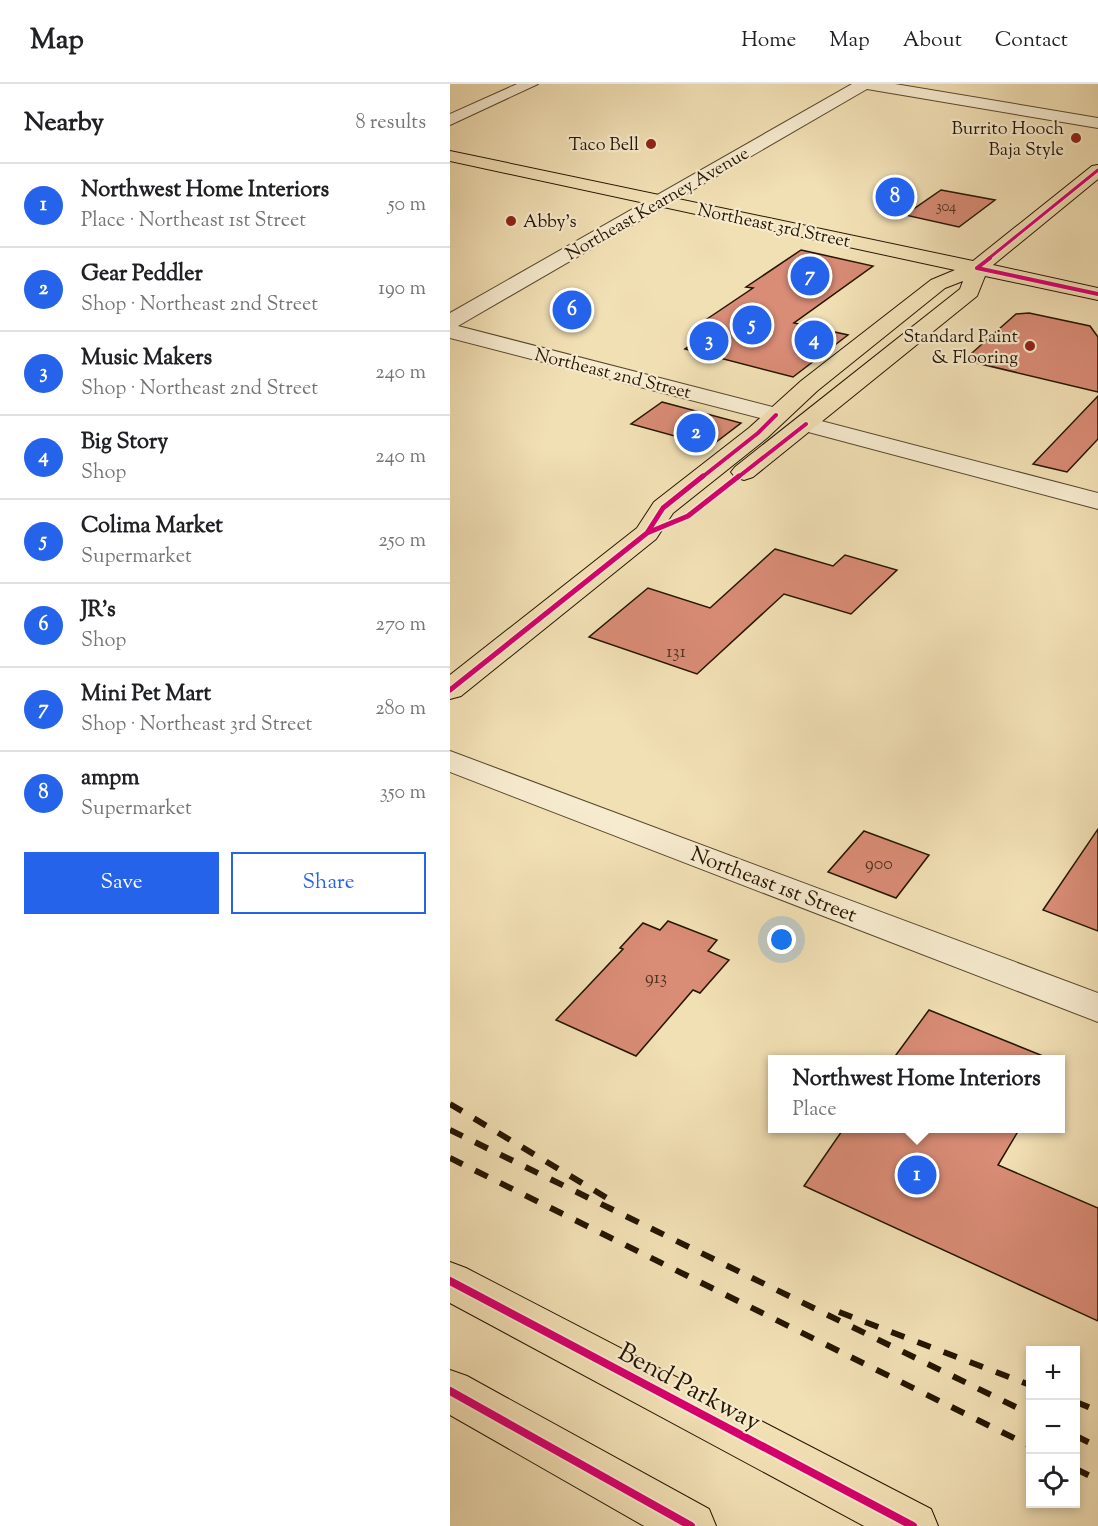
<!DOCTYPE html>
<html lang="en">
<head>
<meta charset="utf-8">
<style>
	:root { --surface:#fff; --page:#f2f2f2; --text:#202124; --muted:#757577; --line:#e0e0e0; --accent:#2563eb }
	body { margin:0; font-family:"Sorts Mill Goudy",serif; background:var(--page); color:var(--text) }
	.controls { position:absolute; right:18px; bottom:18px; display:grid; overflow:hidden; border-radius:0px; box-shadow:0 3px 9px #0003 }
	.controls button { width:54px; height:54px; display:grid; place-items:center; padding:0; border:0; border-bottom:2px solid var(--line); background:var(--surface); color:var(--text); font:30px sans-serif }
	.you { position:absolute; left:332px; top:856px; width:21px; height:21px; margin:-15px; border:4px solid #fff; border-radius:50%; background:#1a73e8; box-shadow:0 0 0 9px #1a73e833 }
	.badge { display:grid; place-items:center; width:39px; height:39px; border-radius:50%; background:var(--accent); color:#fff; font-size:20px; font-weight:700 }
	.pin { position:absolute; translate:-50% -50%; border:3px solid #fff; box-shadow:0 2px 6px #0006 }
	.popup { position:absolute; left:318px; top:971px; width:297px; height:78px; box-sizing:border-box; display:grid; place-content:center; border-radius:0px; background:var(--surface); filter:drop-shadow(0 2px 4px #0005); font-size:20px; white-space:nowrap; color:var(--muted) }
	.popup b { font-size:22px; color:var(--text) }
	.popup::after { content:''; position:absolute; left:50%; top:100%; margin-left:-12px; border:12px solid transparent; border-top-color:var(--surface) }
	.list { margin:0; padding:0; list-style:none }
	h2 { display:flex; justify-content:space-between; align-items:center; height:78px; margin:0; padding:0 24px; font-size:26px }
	h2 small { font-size:20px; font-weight:400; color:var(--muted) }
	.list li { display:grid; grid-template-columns:39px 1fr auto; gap:18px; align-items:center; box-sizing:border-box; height:84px; padding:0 24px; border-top:2px solid var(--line) }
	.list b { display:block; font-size:22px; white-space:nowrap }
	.list p { margin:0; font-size:20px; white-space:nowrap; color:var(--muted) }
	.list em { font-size:20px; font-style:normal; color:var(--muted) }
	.actions { display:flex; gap:12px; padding:18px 24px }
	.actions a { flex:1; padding:14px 0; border:2px solid var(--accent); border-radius:0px; text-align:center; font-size:21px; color:var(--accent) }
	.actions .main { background:var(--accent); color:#fff }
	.icon { flex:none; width:33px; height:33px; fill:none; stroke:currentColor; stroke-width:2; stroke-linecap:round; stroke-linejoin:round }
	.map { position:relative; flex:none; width:648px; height:1442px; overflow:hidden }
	header { display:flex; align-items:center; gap:36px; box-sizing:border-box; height:84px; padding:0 30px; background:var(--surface); border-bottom:2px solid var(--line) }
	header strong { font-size:28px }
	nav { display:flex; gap:33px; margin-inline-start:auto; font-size:21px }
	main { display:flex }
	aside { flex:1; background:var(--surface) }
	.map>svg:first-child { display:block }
	.building { fill:#d98c76; stroke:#241500; stroke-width:1.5 }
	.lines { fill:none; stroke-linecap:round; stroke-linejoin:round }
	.minor-casing { stroke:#58482d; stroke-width:2 }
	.major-casing { stroke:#241500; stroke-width:2 }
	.highway-casing { stroke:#241500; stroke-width:2 }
	.minor { fill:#f7ebcf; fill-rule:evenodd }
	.major { fill:#f2e0b5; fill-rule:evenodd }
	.highway { fill:#f2e0b5; fill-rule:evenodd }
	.rail { stroke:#241500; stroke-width:6; stroke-dasharray:14 14; stroke-linecap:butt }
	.cycleway-far3-casing { stroke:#f7ebcf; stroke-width:5 }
	.cycleway-far2-casing { stroke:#f7ebcf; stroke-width:6 }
	.cycleway-far1-casing { stroke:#f7ebcf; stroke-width:8 }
	.cycleway-casing { stroke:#f7ebcf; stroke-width:12 }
	.cycleway-far3 { stroke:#d6006c; stroke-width:3 }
	.cycleway-far2 { stroke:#d6006c; stroke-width:4 }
	.cycleway-far1 { stroke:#d6006c; stroke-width:5 }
	.cycleway { stroke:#d6006c; stroke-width:8 }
	.poi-dot { fill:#8f2418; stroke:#f7ebcf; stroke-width:2 }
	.labels { text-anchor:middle; stroke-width:4.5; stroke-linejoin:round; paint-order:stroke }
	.far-number-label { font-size:15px; fill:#51331e }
	.far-poi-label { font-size:18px; fill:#241500; stroke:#f7ebcf; text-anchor:end }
	.far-street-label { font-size:18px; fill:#241500; stroke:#f7ebcf }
	.number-label { font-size:18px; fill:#51331e }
	.street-label { font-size:21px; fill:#241500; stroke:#f7ebcf }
	.near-street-label { font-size:26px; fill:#241500; stroke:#f7ebcf }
</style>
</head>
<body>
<header>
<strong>Map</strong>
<nav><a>Home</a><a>Map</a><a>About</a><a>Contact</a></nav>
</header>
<main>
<aside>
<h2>Nearby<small>8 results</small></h2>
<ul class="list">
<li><span class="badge">1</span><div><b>Northwest Home Interiors</b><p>Place · Northeast 1st Street</p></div><em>50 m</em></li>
<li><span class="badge">2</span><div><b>Gear Peddler</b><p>Shop · Northeast 2nd Street</p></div><em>190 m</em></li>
<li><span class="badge">3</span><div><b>Music Makers</b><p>Shop · Northeast 2nd Street</p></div><em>240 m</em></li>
<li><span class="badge">4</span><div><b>Big Story</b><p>Shop</p></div><em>240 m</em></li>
<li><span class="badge">5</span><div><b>Colima Market</b><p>Supermarket</p></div><em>250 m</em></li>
<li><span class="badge">6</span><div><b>JR's</b><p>Shop</p></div><em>270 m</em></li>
<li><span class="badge">7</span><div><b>Mini Pet Mart</b><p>Shop · Northeast 3rd Street</p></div><em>280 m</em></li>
<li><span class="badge">8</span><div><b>ampm</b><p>Supermarket</p></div><em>350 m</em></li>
</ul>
<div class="actions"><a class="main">Save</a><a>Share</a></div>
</aside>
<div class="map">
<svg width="648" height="1442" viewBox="0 0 648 1442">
	<rect width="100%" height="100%" fill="#f2e0b5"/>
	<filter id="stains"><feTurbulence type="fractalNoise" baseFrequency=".00333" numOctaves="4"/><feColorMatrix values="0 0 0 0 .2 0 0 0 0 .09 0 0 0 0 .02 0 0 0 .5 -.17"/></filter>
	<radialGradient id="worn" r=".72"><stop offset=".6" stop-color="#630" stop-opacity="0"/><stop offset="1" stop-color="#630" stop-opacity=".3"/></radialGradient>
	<!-- building -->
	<path class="building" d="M491 106 545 116 509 143 455 131Z
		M351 166 423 182 344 239 398 251 343 293 235 265 264 244 248 241 303 204 296 203Z
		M579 229 640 242 648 253V308L514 276 566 230Z
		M648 312V355L617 388 583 380Z
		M212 318 291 339 261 362 181 340Z
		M325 465 383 482 395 471 447 486 401 530 334 510 247 590 139 553 198 504 260 524Z
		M648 745V847L593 826Z
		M414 747 479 771 446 814 378 788Z
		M218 837 267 856 258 867 279 876 250 909 243 906 186 972 106 936 173 865 170 864 193 839 210 846Z
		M479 926 598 974V975H443Z
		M394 1044H570L548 1081 648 1124V1237L354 1102Z"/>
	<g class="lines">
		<!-- minor casing -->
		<g class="minor-casing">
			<path id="minor" d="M67 0H88L0 41V30Z
				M402 0H445L648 34V44L417 5 8 242 334 326 338 331 334 336 326 338 0 254V229Z
				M356 333 648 409V425L347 345 344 340 347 335Z
				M0 667 648 909V938L0 688Z"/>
		</g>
		<!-- major casing -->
		<g class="major-casing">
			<path id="major" d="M0 67 523 177 642 82 648 81V95L543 181 648 204V216L535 192 527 212 303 393 294 396 285 393 281 388 285 383 510 205 513 197 495 204 367 307 317 354 223 429 206 455 11 612 0 615V591L187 444 204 418 299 344 351 297 481 196 505 186 0 77Z"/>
		</g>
		<!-- highway casing -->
		<g class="highway-casing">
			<path id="highway" d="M0 1178 16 1184 481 1425 488 1442H414L0 1219Z
				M0 1286 17 1292 259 1425 266 1442H194L0 1331Z"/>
		</g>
		<!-- minor -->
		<use href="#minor" class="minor"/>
		<!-- major -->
		<use href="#major" class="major"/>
		<!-- highway -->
		<use href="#highway" class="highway"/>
		<!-- rail -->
		<path class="rail" d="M0 1020 157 1114
			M0 1046 580 1330
			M0 1074 580 1362
			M389 1228 580 1301
			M626 1318 648 1327
			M626 1352 648 1363
			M626 1385 648 1396"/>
		<!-- cycleway-far3 casing -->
		<g class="cycleway-far3-casing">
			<path id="cycleway-far3" d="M538 175 648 86"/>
		</g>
		<!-- cycleway-far2 casing -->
		<g class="cycleway-far2-casing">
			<path id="cycleway-far2" d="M527 184 540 174
				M527 184 648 210
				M251 394 308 349 326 331
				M287 394 356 340"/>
		</g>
		<!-- cycleway-far1 casing -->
		<g class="cycleway-far1-casing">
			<path id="cycleway-far1" d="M197 449 238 432 289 392
				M0 606 197 449 213 424 253 392"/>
		</g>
		<!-- cycleway casing -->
		<g class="cycleway-casing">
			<path id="cycleway" d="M0 1197 463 1442
				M0 1307 241 1442"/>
		</g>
		<!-- cycleway-far3 -->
		<use href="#cycleway-far3" class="cycleway-far3"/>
		<!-- cycleway-far2 -->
		<use href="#cycleway-far2" class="cycleway-far2"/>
		<!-- cycleway-far1 -->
		<use href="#cycleway-far1" class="cycleway-far1"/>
		<!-- cycleway -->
		<use href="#cycleway" class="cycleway"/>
	</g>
	<!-- markers -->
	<g class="poi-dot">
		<circle cx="626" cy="54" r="6"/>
		<circle cx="201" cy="60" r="6"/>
		<circle cx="61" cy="137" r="6"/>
		<circle cx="580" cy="262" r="6"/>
	</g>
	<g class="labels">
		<!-- far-number labels -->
		<g class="far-number-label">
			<text x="496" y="127">304</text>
		</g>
		<!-- far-poi labels -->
		<g class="far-poi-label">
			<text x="614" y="50">Burrito Hooch<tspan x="614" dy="21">Baja Style</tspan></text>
			<text x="189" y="66">Taco Bell</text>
			<text x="73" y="143" text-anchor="start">Abby's</text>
			<text x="568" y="258">Standard Paint<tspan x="568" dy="21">&amp; Flooring</tspan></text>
		</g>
		<!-- far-street labels -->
		<g class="far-street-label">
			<text transform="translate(207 119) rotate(-30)" y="6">Northeast Kearney Avenue</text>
			<text transform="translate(324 141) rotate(12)" y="6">Northeast 3rd Street</text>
			<text transform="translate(163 289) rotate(14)" y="6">Northeast 2nd Street</text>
		</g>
		<!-- number labels -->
		<g class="number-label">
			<text x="226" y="573">131</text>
			<text x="429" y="785">900</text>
			<text x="206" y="899">913</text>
		</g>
		<!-- street labels -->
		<g class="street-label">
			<text transform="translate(324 800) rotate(21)" y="7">Northeast 1st Street</text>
		</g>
		<!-- near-street labels -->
		<g class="near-street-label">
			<text transform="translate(240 1302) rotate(28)" y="9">Bend Parkway</text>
		</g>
	</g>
	<rect width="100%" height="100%" filter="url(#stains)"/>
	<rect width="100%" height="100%" fill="url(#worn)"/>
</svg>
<div class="controls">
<button>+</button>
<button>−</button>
<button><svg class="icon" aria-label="locate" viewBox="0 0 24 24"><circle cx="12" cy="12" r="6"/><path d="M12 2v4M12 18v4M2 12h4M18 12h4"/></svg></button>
</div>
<div class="you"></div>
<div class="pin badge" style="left:467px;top:1091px">1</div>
<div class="popup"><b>Northwest Home Interiors</b>Place</div>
<div class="pin badge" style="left:246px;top:349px">2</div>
<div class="pin badge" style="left:259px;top:257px">3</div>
<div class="pin badge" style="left:364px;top:256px">4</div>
<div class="pin badge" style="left:302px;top:241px">5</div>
<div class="pin badge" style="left:122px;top:226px">6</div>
<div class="pin badge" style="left:360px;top:192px">7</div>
<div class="pin badge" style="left:445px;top:113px">8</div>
</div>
</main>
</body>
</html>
